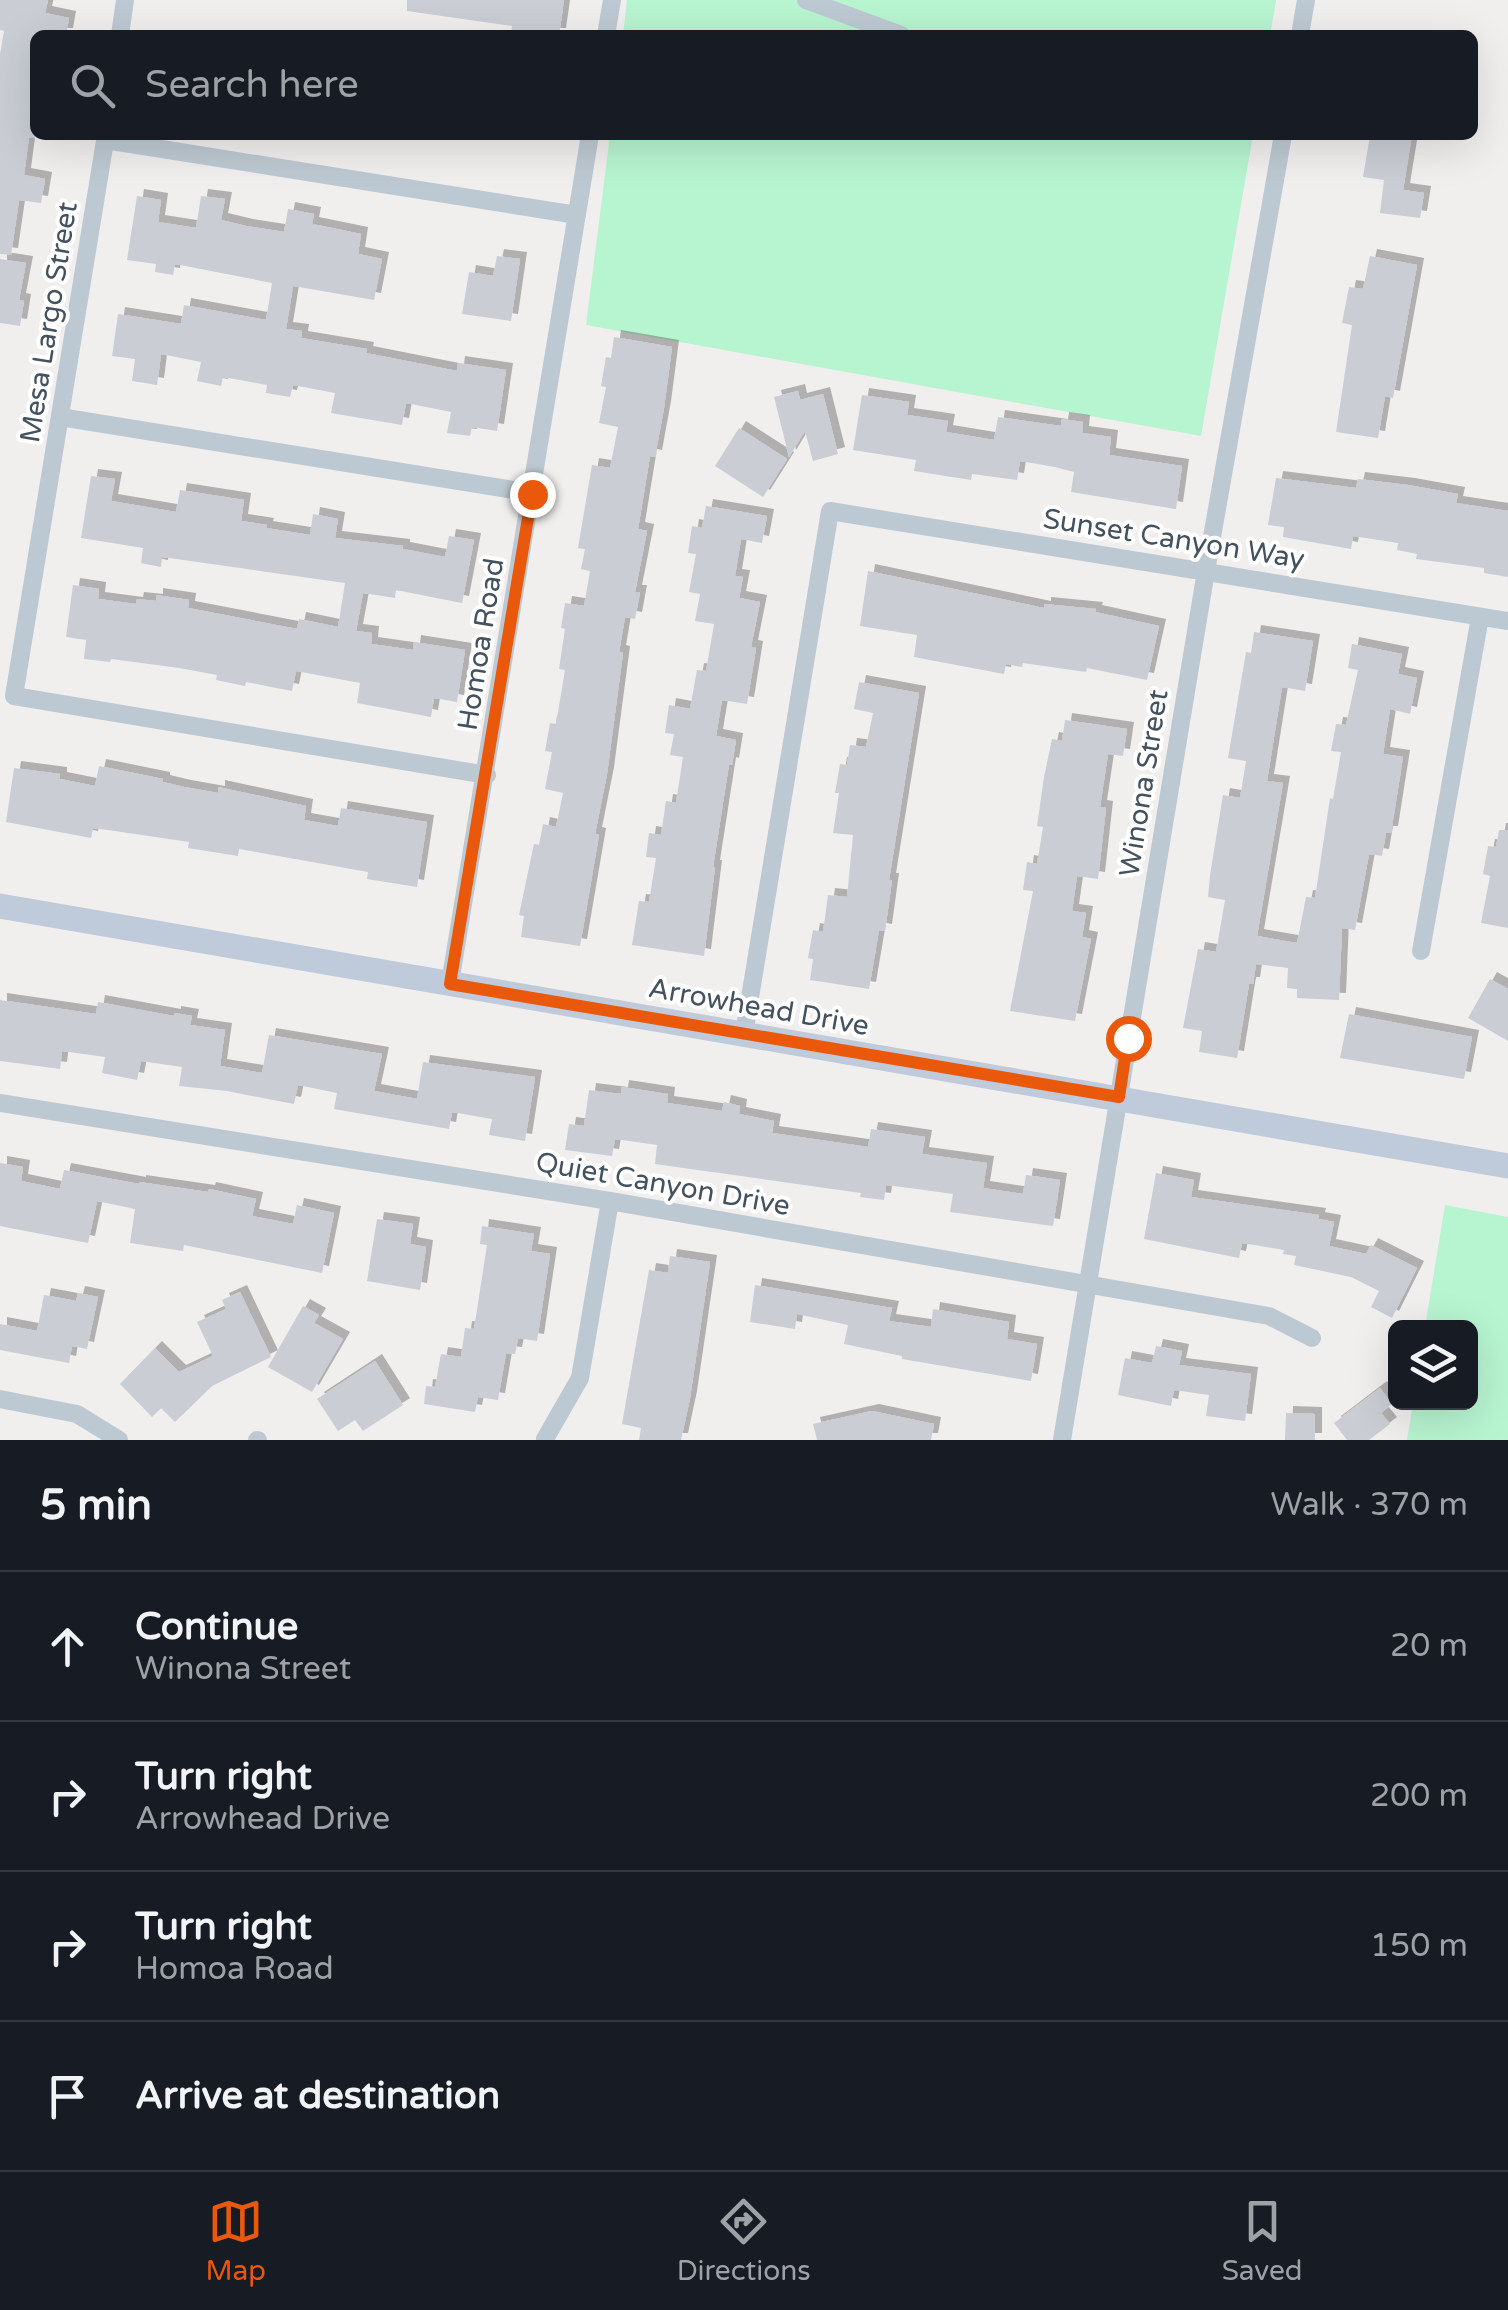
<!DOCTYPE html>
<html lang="en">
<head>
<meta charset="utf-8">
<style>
	:root { --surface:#171b24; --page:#20242c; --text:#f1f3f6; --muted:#9ea1a6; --line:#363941; --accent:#ea580c }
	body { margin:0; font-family:"Varela Round",sans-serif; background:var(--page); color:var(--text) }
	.controls { position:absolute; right:30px; bottom:30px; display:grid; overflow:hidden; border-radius:15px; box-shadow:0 10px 40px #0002 }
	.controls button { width:90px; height:90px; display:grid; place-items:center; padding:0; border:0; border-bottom:2px solid var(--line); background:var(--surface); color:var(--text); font:50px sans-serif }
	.stop { position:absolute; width:30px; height:30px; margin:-22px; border:8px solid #ea580c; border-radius:50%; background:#fff }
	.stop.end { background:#ea580c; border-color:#fff; box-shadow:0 2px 10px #0008 }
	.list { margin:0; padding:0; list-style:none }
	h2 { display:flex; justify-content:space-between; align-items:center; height:130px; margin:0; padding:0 40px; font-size:42px }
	h2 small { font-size:32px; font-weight:400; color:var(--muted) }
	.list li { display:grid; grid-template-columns:65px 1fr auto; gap:30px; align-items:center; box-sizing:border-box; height:150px; padding:0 40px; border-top:2px solid var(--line) }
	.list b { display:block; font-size:38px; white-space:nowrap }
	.list p { margin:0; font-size:32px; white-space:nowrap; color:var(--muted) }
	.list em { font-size:32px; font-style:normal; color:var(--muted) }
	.icon { flex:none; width:55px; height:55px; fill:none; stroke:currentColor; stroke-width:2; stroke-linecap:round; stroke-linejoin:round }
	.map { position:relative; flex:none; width:1508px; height:1440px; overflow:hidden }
	.search { position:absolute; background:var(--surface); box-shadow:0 10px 40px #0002; left:30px; right:30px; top:30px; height:110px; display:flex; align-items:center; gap:25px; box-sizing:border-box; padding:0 35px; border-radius:15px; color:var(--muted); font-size:38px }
	.sheet { height:730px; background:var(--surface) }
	nav { display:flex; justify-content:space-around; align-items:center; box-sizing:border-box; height:140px; border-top:2px solid var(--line); background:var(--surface); font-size:28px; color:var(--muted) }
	nav a { display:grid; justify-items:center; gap:5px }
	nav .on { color:var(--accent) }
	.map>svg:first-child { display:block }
	.green { fill:#b7f4d0 }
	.building { fill:#cacdd4; filter:url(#shadow) }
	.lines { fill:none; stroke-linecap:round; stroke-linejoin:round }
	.street { stroke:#bdc9d2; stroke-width:18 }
	.secondary { stroke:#bfcbda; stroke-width:25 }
	.route { stroke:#ea580c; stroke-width:12 }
	.labels { text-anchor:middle; stroke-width:8; stroke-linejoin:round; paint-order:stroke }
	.street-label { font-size:28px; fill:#44515e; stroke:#fff }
</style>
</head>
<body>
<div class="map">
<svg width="1508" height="1440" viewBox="0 0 1508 1440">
	<defs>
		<filter id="shadow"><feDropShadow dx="7" dy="-7" stdDeviation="0" flood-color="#0004"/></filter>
	</defs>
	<rect width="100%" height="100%" fill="#f1eeee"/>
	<!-- green -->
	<path class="green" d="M627 0H1276L1270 35H623Z
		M610 135H1253L1201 436 586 325Z
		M1445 1205 1508 1217V1440H1407L1413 1403 1470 1402V1328L1425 1327Z"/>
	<!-- building -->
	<path class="building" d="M0 0H48L45 13 69 18 66 35H35V138L29 137 24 175 45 179 41 203 19 200 11 255 0 254V54L4 31 0 30Z
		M407 0H564L559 35H511L512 26 407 11Z
		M1370 135H1412L1403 190 1424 193 1420 218 1380 213 1384 180 1363 177Z
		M137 196 161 200 158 222 196 228 201 196 225 199 221 220 246 226 284 232 288 209 314 214 312 224 361 234 358 254 382 259 374 300 293 286 286 329 302 331 301 338 367 349 366 353 457 371 458 363 506 370 497 431 472 427 470 436 447 433 451 412 406 403 402 425 331 413 335 393 293 385 290 397 266 393 267 385 223 377 221 386 197 381 201 362 161 354 157 385 132 381 135 359 112 356 118 314 181 324 184 305 266 320 272 283 175 264 173 275 155 272 156 264 127 260Z
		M497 256 520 259 511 321 462 314 469 272 493 276Z
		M1370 256 1417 265 1393 398 1385 396 1378 438 1336 432 1352 325 1342 323 1349 287 1363 289Z
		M0 259 26 263 19 300 24 301 20 326 0 323Z
		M614 337 672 347 664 408 655 457 650 456 638 529 647 531 635 592H640L635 619 625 617 619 652 623 653 607 774 595 834 599 835 580 946 521 937 524 916 519 915 534 844 539 845 543 824 556 827 563 793 545 789 552 752 545 751 550 723 556 724 565 670 559 669 565 629 561 628 565 603 584 606 590 571 581 569 585 549 578 548 592 465 610 468 618 427 599 423 606 387 601 386 606 357 611 358Z
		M798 391 800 400 823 394 838 454 813 461 805 431 789 457 774 397Z
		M862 395 909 402 907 415 948 421 946 432 994 440 998 417 1061 426 1062 419 1083 422 1082 433 1111 437 1109 455 1182 466 1176 509 1071 492 1074 472 1055 467 1020 461 1017 480 972 474 971 480 914 471 916 460 853 450Z
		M739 428 787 459 763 497 715 466Z
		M91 476 115 479 111 501 176 512 180 490 244 500 241 521 267 525 266 528 310 535 313 514 338 519 335 538 403 546V549L445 557 449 536 474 540 462 603 396 590 395 598 363 593 356 631 372 633 371 644 413 650 414 642 465 650 457 702 434 698 431 717 357 703 360 683 296 671 292 691 246 682 245 686 216 680 217 675 179 668 111 659 110 662 84 659 86 640 66 637 73 585 99 589 98 599 136 604 137 599 156 601V595L189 600 188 608 297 629 299 619 338 627 345 583 162 557 161 567 141 563 143 548 81 538Z
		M1276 478 1356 488 1358 479 1408 485 1458 494 1456 503 1508 511V577L1484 573V568L1416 559 1417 554 1397 550 1398 543 1353 536 1351 549 1283 537 1284 527 1268 525Z
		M706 506 767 516 762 543 741 539 735 576 743 577 739 598 760 602 751 647 756 648 747 704 722 700 716 736 736 740 732 765 729 764 713 867H715L704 956 632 945 639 901 649 902 656 858 646 857 649 833 661 835 666 801 676 803 683 757 670 755 674 734 665 733 669 705 690 709 697 670 706 671 714 624 695 621 700 594 689 592 696 554 688 553 692 526 702 528Z
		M868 571 1044 608V604L1096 609 1095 612 1159 626 1147 680 1087 668 1086 672 1023 663 1022 667 1006 664 1004 674 914 657 917 635 860 626Z
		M1254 632 1313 641 1305 691 1282 687 1267 781 1283 783 1257 936 1297 943 1306 897 1315 898 1330 798 1333 799 1341 752 1331 751 1336 724 1346 725 1358 670 1348 668 1352 644 1402 654 1398 674 1417 678 1410 714 1390 709 1383 754 1403 757 1391 833H1386L1382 856 1369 854 1355 930 1342 928 1339 1000 1297 998V989L1287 988 1288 968 1256 964 1253 984H1249L1237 1058 1199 1052 1202 1031 1183 1028 1198 949 1216 952 1225 900 1208 897 1210 875 1223 795 1240 798 1246 761 1228 758 1246 652 1251 653Z
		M859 682 919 693 889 880H892L885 931 879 930 869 989 810 980 813 959 808 958 813 930 823 932 828 895 847 897 853 835 833 833 839 793H835L840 764 847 765 850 745 866 747 873 713 854 709Z
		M1065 720 1127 729 1123 756 1108 754 1100 807 1106 808 1098 879 1077 876 1072 911 1086 913 1082 937 1091 939 1075 1021 1010 1011 1033 891 1023 890 1027 862 1037 864 1043 827 1037 826 1044 777 1052 739 1062 741Z
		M99 766 163 779V782L184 787 218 793V787L306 806 304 820 338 826 341 808 427 822 417 887 367 879 368 872 239 849 238 856 188 848 189 842 115 831 93 828 91 838 6 822 14 768 60 774V779L95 786Z
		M1499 830H1508V928L1481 923 1490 876 1483 874 1488 846 1496 847Z
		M1490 979 1508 989V1041L1468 1018Z
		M0 1000 96 1014 98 1002 174 1016V1013L192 1016 190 1025 225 1030 220 1066 262 1073 269 1035 382 1054 374 1091 417 1099 423 1062 535 1077 525 1141 489 1135 492 1119 452 1112 449 1129 334 1109 337 1093 298 1085 294 1104 227 1091 179 1086 182 1067 141 1061 137 1080 102 1073 105 1057 62 1051 60 1069 0 1061Z
		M1349 1014 1472 1037 1464 1079 1340 1058Z
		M622 1087 668 1094 667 1103 722 1111 724 1102 740 1106 739 1114 774 1121 772 1133 868 1147 871 1129 925 1137 922 1154 987 1163 983 1188 1023 1194 1026 1175 1060 1180 1053 1226 950 1212 953 1194 917 1189 886 1185 884 1200 860 1197 861 1193 655 1164 657 1145 615 1139 612 1156 565 1150 569 1124 584 1126 589 1090 621 1094Z
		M0 1163 23 1167 21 1181 60 1189 64 1170 139 1184V1182L208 1192 209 1189 256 1199 252 1216 293 1224 297 1205 334 1213 322 1273 184 1245 183 1251 130 1243 135 1209 97 1201 88 1243 0 1226Z
		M1156 1173 1194 1180 1191 1197 1319 1215 1318 1219 1334 1222 1329 1246 1366 1254 1371 1245 1417 1268 1392 1318 1371 1307 1379 1291 1351 1277 1294 1265 1296 1256 1283 1254 1284 1250 1242 1243 1239 1258 1144 1239Z
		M377 1219 413 1224 410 1244 426 1247 420 1290 367 1281Z
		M482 1226 534 1234 531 1251 550 1254 537 1341 518 1338 515 1354 506 1353 498 1400 478 1397 475 1412 424 1404 426 1386 435 1387 441 1354 461 1357 465 1328 474 1329 487 1245 480 1244Z
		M670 1256 710 1262 690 1398 681 1440H639L641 1428 622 1424 649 1270 668 1273Z
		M755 1285 892 1308 889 1321 931 1327 933 1309 1009 1322 1007 1339 1037 1344 1031 1381 902 1359V1356L844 1344 848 1325 797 1314 795 1329 750 1322Z
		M240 1292 271 1357 212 1386 175 1422 161 1408 152 1417 120 1384 155 1348 179 1372 213 1356 197 1322 226 1309 222 1300Z
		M78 1293 98 1297 87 1349 72 1346 69 1363 0 1350V1324L37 1331 44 1295 76 1301Z
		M303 1306 319 1315 314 1323 343 1339 312 1392 268 1367Z
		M1156 1346 1182 1351 1179 1365 1251 1374 1245 1421 1206 1416 1209 1395 1174 1390 1171 1406 1118 1395 1125 1358 1152 1363Z
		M375 1361 403 1405 363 1431 355 1420 338 1431 317 1399Z
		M1380 1388 1392 1404 1381 1413 1390 1424 1369 1440H1347L1334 1423Z
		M872 1411 934 1424 931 1440H817L813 1424Z
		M1286 1413 1315 1414V1440H1285Z"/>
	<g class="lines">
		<!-- street -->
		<path class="street" d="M806 0 901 35
			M120 35 125 0
			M606 35 612 0
			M1300 35 1306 0
			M106 135 14 696 487 775
			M105 140 577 215
			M60 417 532 493
			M1421 951 1480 617
			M450 983 590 135
			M744 1034 830 511 1508 621
			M0 1103 610 1201 1269 1316 1312 1338
			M0 1399 77 1414 119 1440
			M545 1439 580 1378 610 1201
			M257 1440H258
			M1062 1440 1206 571 1283 135"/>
		<!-- secondary -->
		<path class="secondary" d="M0 906 1508 1166"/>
	</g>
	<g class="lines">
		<!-- route -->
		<path class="route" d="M532 494 450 984 1119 1097 1128 1038"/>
	</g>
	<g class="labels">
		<!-- street labels -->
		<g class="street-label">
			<text transform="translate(48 322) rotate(-81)" y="10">Mesa Largo Street</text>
			<text transform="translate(1174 538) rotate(9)" y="10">Sunset Canyon Way</text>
			<text transform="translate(480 644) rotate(-81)" y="10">Homoa Road</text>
			<text transform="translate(1143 783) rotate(-81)" y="10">Winona Street</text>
			<text transform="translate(759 1006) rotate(10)" y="10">Arrowhead Drive</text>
			<text transform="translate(663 1183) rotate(10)" y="10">Quiet Canyon Drive</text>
		</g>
	</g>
</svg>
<div class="controls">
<button><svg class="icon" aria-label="layers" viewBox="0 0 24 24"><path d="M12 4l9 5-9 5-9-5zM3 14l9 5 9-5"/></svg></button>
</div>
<div class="stop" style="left:1128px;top:1038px"></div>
<div class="stop end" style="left:532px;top:494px"></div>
<div class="search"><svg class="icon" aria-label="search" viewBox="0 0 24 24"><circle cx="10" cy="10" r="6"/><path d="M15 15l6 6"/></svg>Search here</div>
</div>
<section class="sheet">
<h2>5 min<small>Walk · 370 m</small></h2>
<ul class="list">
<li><svg class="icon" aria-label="ahead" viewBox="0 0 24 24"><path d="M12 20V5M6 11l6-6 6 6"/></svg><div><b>Continue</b><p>Winona Street</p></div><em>20 m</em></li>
<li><svg class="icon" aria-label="right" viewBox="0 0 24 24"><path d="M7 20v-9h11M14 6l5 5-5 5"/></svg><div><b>Turn right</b><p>Arrowhead Drive</p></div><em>200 m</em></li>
<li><svg class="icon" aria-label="right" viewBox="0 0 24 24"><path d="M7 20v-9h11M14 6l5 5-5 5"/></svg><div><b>Turn right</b><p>Homoa Road</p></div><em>150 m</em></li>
<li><svg class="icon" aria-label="arrive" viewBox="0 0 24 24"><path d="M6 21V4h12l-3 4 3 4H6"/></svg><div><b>Arrive at destination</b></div></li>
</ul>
</section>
<nav>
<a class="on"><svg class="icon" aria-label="map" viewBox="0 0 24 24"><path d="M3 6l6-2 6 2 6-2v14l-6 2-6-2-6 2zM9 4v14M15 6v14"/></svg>Map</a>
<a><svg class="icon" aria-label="directions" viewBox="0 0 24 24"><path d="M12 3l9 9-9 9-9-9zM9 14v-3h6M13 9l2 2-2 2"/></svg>Directions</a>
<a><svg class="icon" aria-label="saved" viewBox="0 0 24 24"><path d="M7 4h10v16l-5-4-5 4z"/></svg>Saved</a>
</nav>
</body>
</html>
